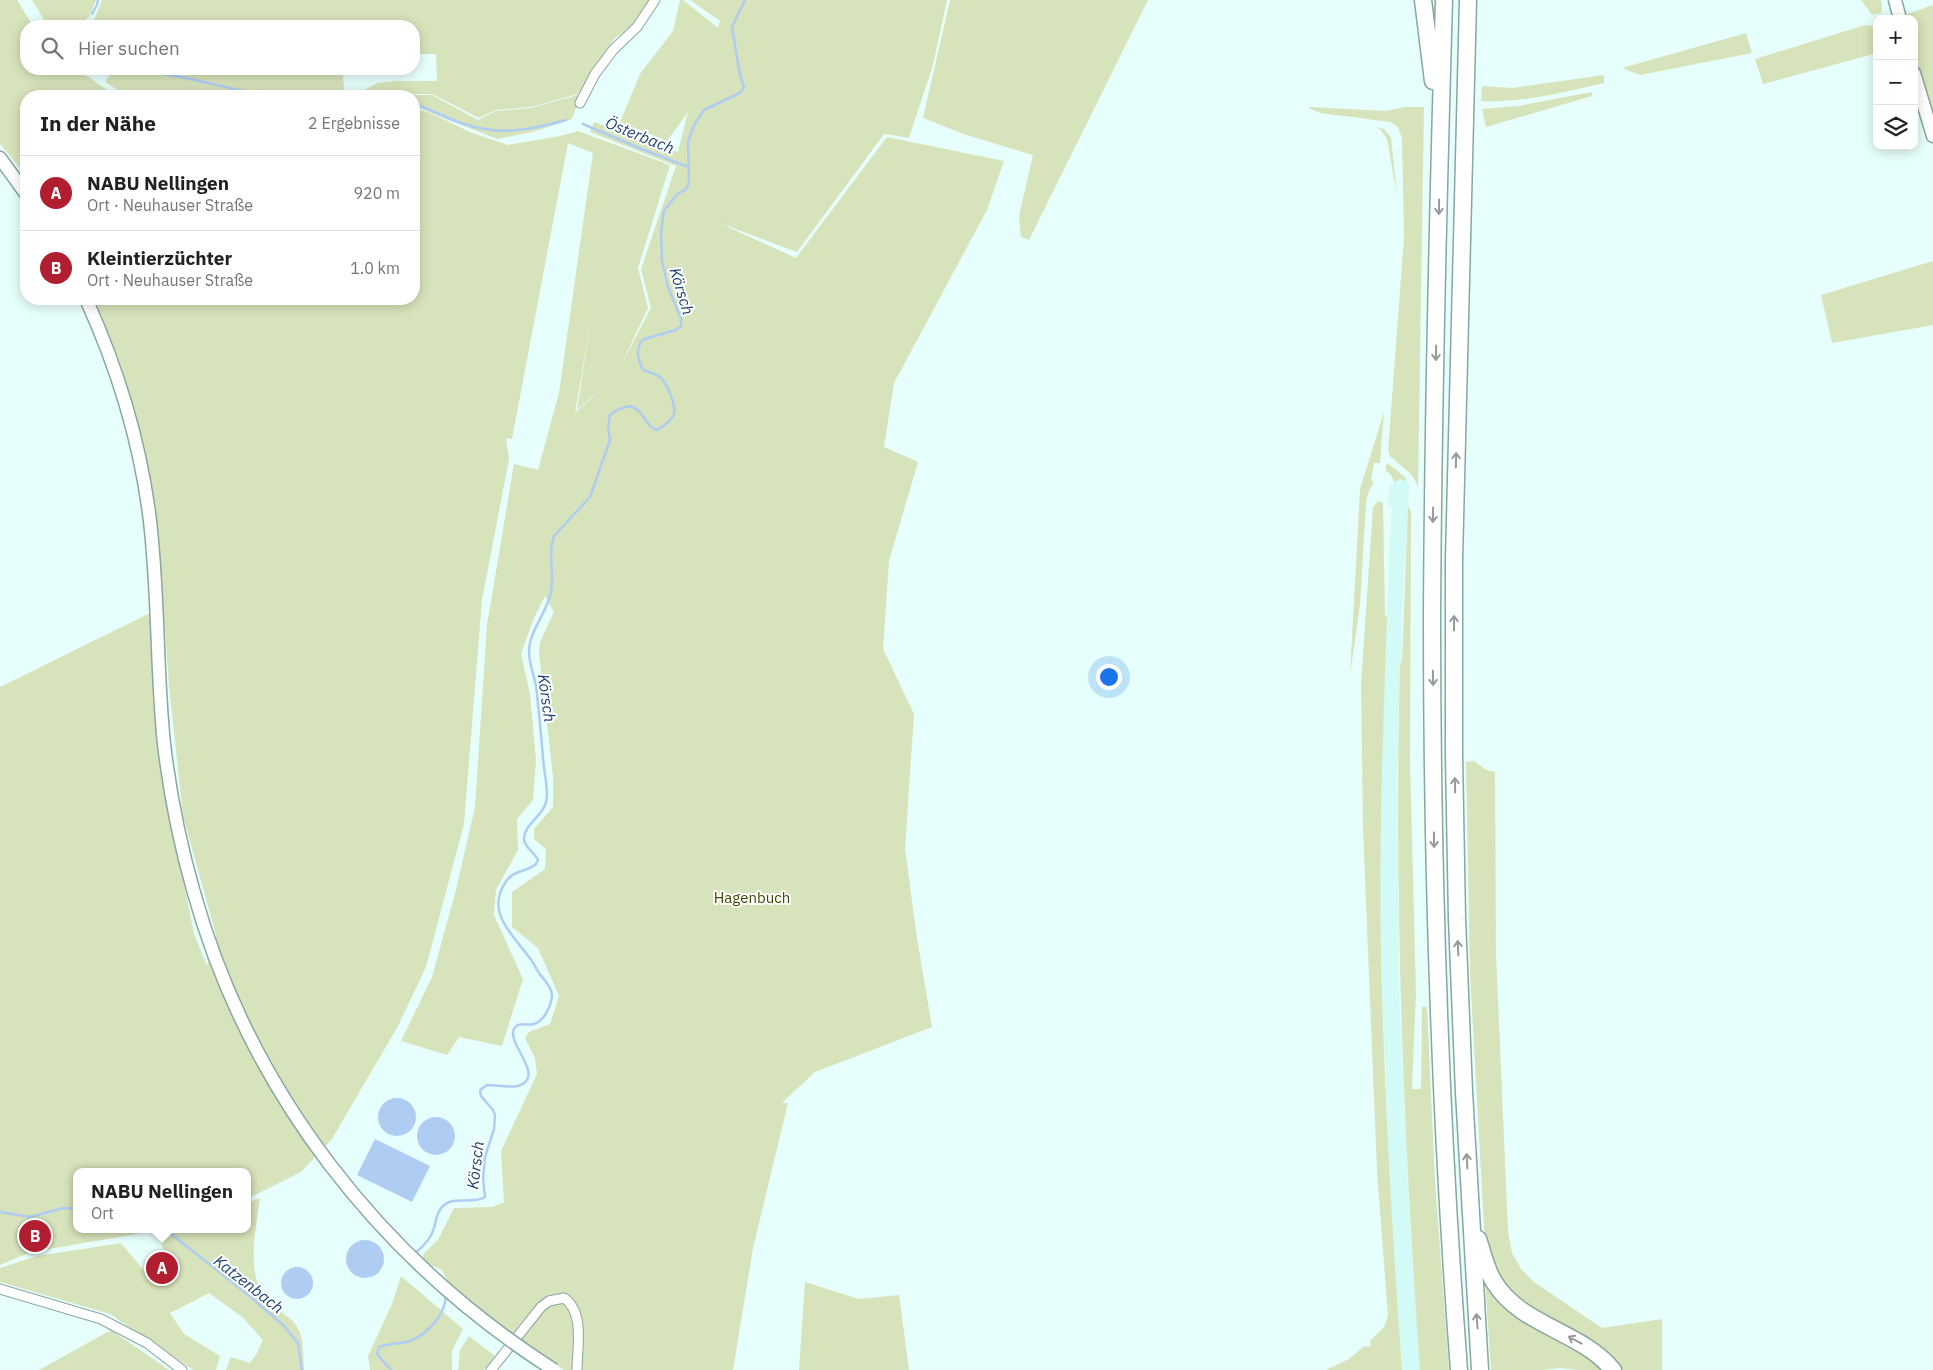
<!DOCTYPE html>
<html lang="de">
<head>
<meta charset="utf-8">
<style>
	:root { --surface:#fff; --page:#f6f6f6; --text:#202124; --muted:#757577; --line:#e0e0e0; --accent:#b11e30 }
	body { margin:0; font-family:"IBM Plex Sans",sans-serif; background:var(--page); color:var(--text) }
	.controls { position:absolute; right:15px; top:15px; display:grid; overflow:hidden; border-radius:10px; box-shadow:0 2px 12px #0003 }
	.controls button { width:45px; height:45px; display:grid; place-items:center; padding:0; border:0; border-bottom:1px solid var(--line); background:var(--surface); color:var(--text); font:25px sans-serif }
	.you { position:absolute; left:1108px; top:676px; width:18px; height:18px; margin:-12px; border:4px solid #fff; border-radius:50%; background:#1a73e8; box-shadow:0 0 0 8px #1a73e833 }
	.badge { display:grid; place-items:center; width:32px; height:32px; border-radius:50%; background:var(--accent); color:#fff; font-size:16px; font-weight:700 }
	.pin { position:absolute; translate:-50% -50%; border:2px solid #fff; box-shadow:0 1px 5px #0006 }
	.popup { position:absolute; left:73px; top:1168px; width:178px; height:65px; box-sizing:border-box; display:grid; place-content:center; border-radius:10px; background:var(--surface); filter:drop-shadow(0 1px 4px #0005); font-size:16px; white-space:nowrap; color:var(--muted) }
	.popup b { font-size:19px; color:var(--text) }
	.popup::after { content:''; position:absolute; left:50%; top:100%; margin-left:-10px; border:10px solid transparent; border-top-color:var(--surface) }
	.list { margin:0; padding:0; list-style:none }
	h2 { display:flex; justify-content:space-between; align-items:center; height:65px; margin:0; padding:0 20px; font-size:21px }
	h2 small { font-size:16px; font-weight:400; color:var(--muted) }
	.list li { display:grid; grid-template-columns:32px 1fr auto; gap:15px; align-items:center; box-sizing:border-box; height:75px; padding:0 20px; border-top:1px solid var(--line) }
	.list b { display:block; font-size:19px; white-space:nowrap }
	.list p { margin:0; font-size:16px; white-space:nowrap; color:var(--muted) }
	.list em { font-size:16px; font-style:normal; color:var(--muted) }
	.icon { flex:none; width:28px; height:28px; fill:none; stroke:currentColor; stroke-width:2; stroke-linecap:round; stroke-linejoin:round }
	.map { position:relative; flex:none; width:1933px; height:1370px; overflow:hidden }
	.search { position:absolute; background:var(--surface); box-shadow:0 2px 12px #0003; left:20px; top:20px; width:400px; height:55px; display:flex; align-items:center; gap:12px; box-sizing:border-box; padding:0 18px; border-radius:20px; color:var(--muted); font-size:19px }
	.panel { position:absolute; background:var(--surface); box-shadow:0 2px 12px #0003; left:20px; top:90px; width:400px; height:215px; border-radius:20px }
	.map>svg:first-child { display:block }
	.built { fill:#d2fbf7 }
	.green { fill:#d7e3ba; fill-rule:evenodd }
	.water { fill:#afcdf3 }
	.lines { fill:none; stroke-linecap:round; stroke-linejoin:round }
	.stream { stroke:#afcdf3; stroke-width:2.5 }
	.street-casing { stroke:#88a6a2; stroke-width:11 }
	.secondary-casing { stroke:#88a6a2; stroke-width:15 }
	.highway-casing { stroke:#88a6a2; stroke-width:19 }
	.street { stroke:#fff; stroke-width:9 }
	.secondary { stroke:#fff; stroke-width:12 }
	.highway { stroke:#fff; stroke-width:16 }
	.secondary-bridge-casing { stroke:#88a6a2; stroke-width:15; stroke-linecap:butt }
	.secondary-bridge { stroke:#fff; stroke-width:12 }
	.oneway { stroke:#959a9a }
	.labels { text-anchor:middle; stroke-width:4; stroke-linejoin:round; paint-order:stroke }
	.park-label { font-size:15px; fill:#3b4900; stroke:#fff }
	.water-label { font-size:16px; font-style:italic; fill:#1d4474; stroke:#fff }
</style>
</head>
<body>
<div class="map">
<svg width="1933" height="1370" viewBox="0 0 1933 1370">
	<rect width="100%" height="100%" fill="#e6fffc"/>
	<!-- built -->
	<path class="built" d="M1402 479 1406 481 1409 486 1402 617V663L1400 664 1397 783 1399 989 1410 1229 1420 1370H1402L1389 1173 1381 949 1380 827 1383 705 1387 617 1385 614 1387 613 1389 562 1388 559H1389L1392 506 1388 505 1390 484H1393L1396 480Z"/>
	<!-- green -->
	<path class="green" d="M0 0H17L33 26H26V69H77L116 96H26V178L19 167 0 144Z
		M32 0H96L89 17 79 26H48Z
		M102 0H653L629 28 615 38 596 64 581 93 531 107 496 110 479 118 432 94H407L405 92 407 95H432L478 120 496 111 531 108 581 94 572 119 533 132 497 139 414 106V96H389L378 92 370 96H353L377 83 396 81H437L436 54H414V26H93L94 20Z
		M680 0H683L718 28 720 21 690 0H947L933 65 909 138 884 134 797 252 717 222 796 258 887 137 1004 161 987 210 894 383 884 447 918 462 889 561 883 649 914 714 905 849 917 938 932 1027 815 1072 782 1103H788L753 1248 733 1370H564L495 1329 449 1283 442 1270 422 1261 424 1253 438 1240 454 1208 492 1207 504 1202 501 1151 537 1074 535 1058 525 1038 529 1032 550 1024 559 996 538 948 512 927V892L545 869 546 849 534 839V829L553 807V777L539 653 540 642 554 612 545 596 534 618 521 654 530 694 536 760 533 800 517 819 518 850 496 890 494 915 523 979 502 1046 459 1037 447 1055 401 1041 432 977 456 890 475 807 487 625 514 464 538 470 559 393 593 153 568 143 512 439 506 438 509 459 482 600 464 824 426 967 398 1026 332 1139 301 1172 247 1199V1172H77V1229H146L137 1234 31 1252 0 1265V687L150 613 165 789 194 934 207 966 216 935 183 816 169 685 156 509 145 451 132 401 119 360 94 299H414V108L433 114 472 133 508 145 560 136 578 131 670 165 638 268 648 308 620 367 651 308 641 269 676 166 590 132 594 122 678 152 688 112 667 141 620 122 640 74 673 31ZM591 319 577 410 615 377 575 413Z
		M950 0H1148L1029 240 1021 237 1019 216 1033 155 966 135 923 118Z
		M1861 0H1881L1882 5 1881 13 1872 15Z
		M1933 5V119L1914 56V19H1909L1907 14Z
		M1865 25 1873 26 1877 31V53L1763 84 1755 59Z
		M1746 33 1752 53 1640 75 1622 68Z
		M114 69H342L345 96H127L105 82Z
		M1604 75V83C1564 92 1523 103 1481 101L1482 86 1512 88Z
		M1592 92V96L1486 127 1482 109 1518 106Z
		M1310 107 1385 111 1405 107H1424L1418 487 1412 475 1390 456 1388 451 1404 238 1402 138 1398 127 1391 122 1320 113 1309 108Z
		M1375 127 1384 129 1391 137 1397 195 1387 139 1380 129Z
		M1933 261V325L1832 343 1821 295Z
		M1384 412 1380 463H1374L1371 480 1374 482 1368 493 1366 502 1360 605 1350 675 1360 489Z
		M1389 464 1405 477 1407 482 1400 479 1394 482 1391 475 1386 471V465Z
		M1378 501 1383 503 1385 616H1387C1383 727 1379 838 1381 950 1384 1090 1392 1230 1402 1370H1326L1349 1359 1363 1347 1371 1346 1370 1341 1384 1327 1388 1316 1377 1171 1363 828 1361 685 1373 507Z
		M1408 506 1411 512 1410 761 1416 993 1412 1089H1421L1422 1007H1427L1435 1181 1449 1370H1420C1403 1135 1394 895 1400 663H1402Z
		M1474 761 1486 770 1495 772 1496 954 1508 1231 1512 1253 1521 1269 1534 1282 1602 1328 1662 1319V1370H1617L1569 1332 1502 1288 1485 1244 1470 973 1466 762Z
		M260 1198C256 1229 246 1269 264 1297 270 1306 280 1311 288 1317 305 1329 303 1351 304 1370H226L231 1357 250 1363 257 1353 263 1340 242 1317 209 1293 170 1313 184 1334 220 1356 216 1370H193L110 1314 0 1282V1268L37 1256 121 1243 150 1278 162 1284 173 1278V1267L156 1234 164 1229H247V1203Z
		M401 1276 463 1329 452 1351V1370H370L368 1356 392 1304Z
		M1485 1279 1608 1370H1578L1560 1368 1542 1370H1491Z
		M805 1282 859 1299 899 1295 909 1370H799Z
		M111 1330 169 1370H39Z
		M469 1336 495 1356 484 1370H458L460 1350Z"/>
	<!-- water -->
	<path class="water" d="M378 1117a19 19 0 1 1 38 0a19 19 0 1 1-38 0Z
		M417 1136a19 19 0 1 1 38 0a19 19 0 1 1-38 0Z
		M375 1139 430 1166 412 1202 357 1175Z
		M346 1259a19 19 0 1 1 38 0a19 19 0 1 1-38 0Z
		M281 1283a16 16 0 1 1 32 0a16 16 0 1 1-32 0Z"/>
	<g class="lines">
		<!-- stream -->
		<path class="stream" d="M92 14 97 5 98 0
			M135 69 186 78 266 96
			M377 96 380 94 388 96
			M414 104C431 109 447 119 464 124 500 136 531 130 566 120
			M583 124 634 146 688 167
			M0 1212 30 1217 63 1208 77 1209
			M161 1229 170 1233 252 1298 283 1325 298 1343 302 1370
			M415 1253C424 1246 431 1239 434 1228 436 1221 437 1211 443 1206 454 1195 472 1205 485 1197L483 1178 485 1157 494 1129 495 1115 493 1110 481 1096 480 1090 487 1085C496 1085 509 1088 518 1086 547 1077 506 1043 514 1029 518 1021 527 1026 534 1024 544 1021 551 1006 552 996 552 987 544 980 539 973 536 968 533 962 529 957 512 934 484 911 507 880 514 870 527 872 536 864L538 860C535 853 523 846 524 838 525 822 546 816 547 796 547 783 544 771 543 758 541 734 539 710 536 686 534 675 529 663 529 652 529 631 547 613 551 592 555 573 547 555 554 536L590 497 610 440 608 427 610 415 619 409 630 406C647 413 643 424 656 430 662 428 670 421 674 415 677 407 667 384 661 378 657 374 648 372 643 370 638 360 634 348 644 339L676 330 681 326V319L668 287 662 261 661 232 664 211 677 194 685 190 689 184 688 142 694 125 704 110 740 93 744 87 740 75 732 27 745 0
			M391 1370 377 1354 379 1347C389 1343 400 1344 410 1341 428 1334 446 1314 446 1294"/>
		<!-- street casing -->
		<g class="street-casing">
			<path id="street" d="M580 103 595 74 613 50 637 27 655 0
				M0 1289 101 1319 147 1343 182 1370
				M491 1370 541 1307 549 1301 564 1298C585 1312 577 1348 577 1370"/>
		</g>
		<!-- secondary casing -->
		<g class="secondary-casing">
			<path id="secondary" d="M1895 0 1900 19
				M1914 73 1933 136
				M0 158 26 194
				M86 299C117 367 139 438 149 513 159 589 156 667 164 744 170 795 180 844 194 893"/>
		</g>
		<!-- highway casing -->
		<g class="highway-casing">
			<path id="highway" d="M1423 0 1433 81
				M1444 0C1438 206 1433 413 1432 620 1432 870 1440 1121 1459 1370
				M1468 0 1454 560V755L1457 919 1464 1092 1480 1370
				M1478 1239C1483 1253 1486 1269 1494 1282 1522 1327 1580 1330 1613 1370"/>
		</g>
		<!-- street -->
		<use href="#street" class="street"/>
		<!-- secondary -->
		<use href="#secondary" class="secondary"/>
		<!-- highway -->
		<use href="#highway" class="highway"/>
		<!-- secondary-bridge casing -->
		<g class="secondary-bridge-casing">
			<path id="secondary-bridge" d="M194 893C250 1092 380 1259 554 1370"/>
		</g>
		<!-- secondary-bridge -->
		<use href="#secondary-bridge" class="secondary-bridge"/>
	</g>
	<!-- one-way arrows -->
	<defs><path id="oneway-shaft" d="M-6 0H5M1.5-3L5.5 0L1.5 3" fill="none" stroke-width="1.6" stroke-linecap="round" stroke-linejoin="round" transform="scale(1.25)"/></defs>
	<g class="oneway">
		<use href="#oneway-shaft" transform="translate(1439 207) rotate(91)"/>
		<use href="#oneway-shaft" transform="translate(1436 353) rotate(91)"/>
		<use href="#oneway-shaft" transform="translate(1456 460) rotate(-89)"/>
		<use href="#oneway-shaft" transform="translate(1433 515) rotate(91)"/>
		<use href="#oneway-shaft" transform="translate(1454 623) rotate(-90)"/>
		<use href="#oneway-shaft" transform="translate(1433 678) rotate(89)"/>
		<use href="#oneway-shaft" transform="translate(1455 785) rotate(-91)"/>
		<use href="#oneway-shaft" transform="translate(1434 840) rotate(89)"/>
		<use href="#oneway-shaft" transform="translate(1458 948) rotate(-93)"/>
		<use href="#oneway-shaft" transform="translate(1467 1161) rotate(-93)"/>
		<use href="#oneway-shaft" transform="translate(1477 1321) rotate(-94)"/>
		<use href="#oneway-shaft" transform="translate(1575 1340) rotate(-152)"/>
	</g>
	<g class="labels">
		<!-- park labels -->
		<g class="park-label">
			<text x="752" y="903">Hagenbuch</text>
		</g>
		<!-- water labels -->
		<g class="water-label">
			<text transform="translate(640 135) rotate(22)" y="6">Österbach</text>
			<text transform="translate(682 291) rotate(73)" y="6">Körsch</text>
			<text transform="translate(547 698) rotate(82)" y="6">Körsch</text>
			<text transform="translate(475 1165) rotate(-83)" y="6">Körsch</text>
			<text transform="translate(249 1284) rotate(38)" y="6">Katzenbach</text>
		</g>
	</g>
</svg>
<div class="controls">
<button>+</button>
<button>−</button>
<button><svg class="icon" aria-label="layers" viewBox="0 0 24 24"><path d="M12 4l9 5-9 5-9-5zM3 14l9 5 9-5"/></svg></button>
</div>
<div class="you"></div>
<div class="pin badge" style="left:162px;top:1268px">A</div>
<div class="popup"><b>NABU Nellingen</b>Ort</div>
<div class="pin badge" style="left:35px;top:1236px">B</div>
<div class="search"><svg class="icon" aria-label="search" viewBox="0 0 24 24"><circle cx="10" cy="10" r="6"/><path d="M15 15l6 6"/></svg>Hier suchen</div>
<section class="panel">
<h2>In der Nähe<small>2 Ergebnisse</small></h2>
<ul class="list">
<li><span class="badge">A</span><div><b>NABU Nellingen</b><p>Ort · Neuhauser Straße</p></div><em>920 m</em></li>
<li><span class="badge">B</span><div><b>Kleintierzüchter</b><p>Ort · Neuhauser Straße</p></div><em>1.0 km</em></li>
</ul>
</section>
</div>
</body>
</html>
